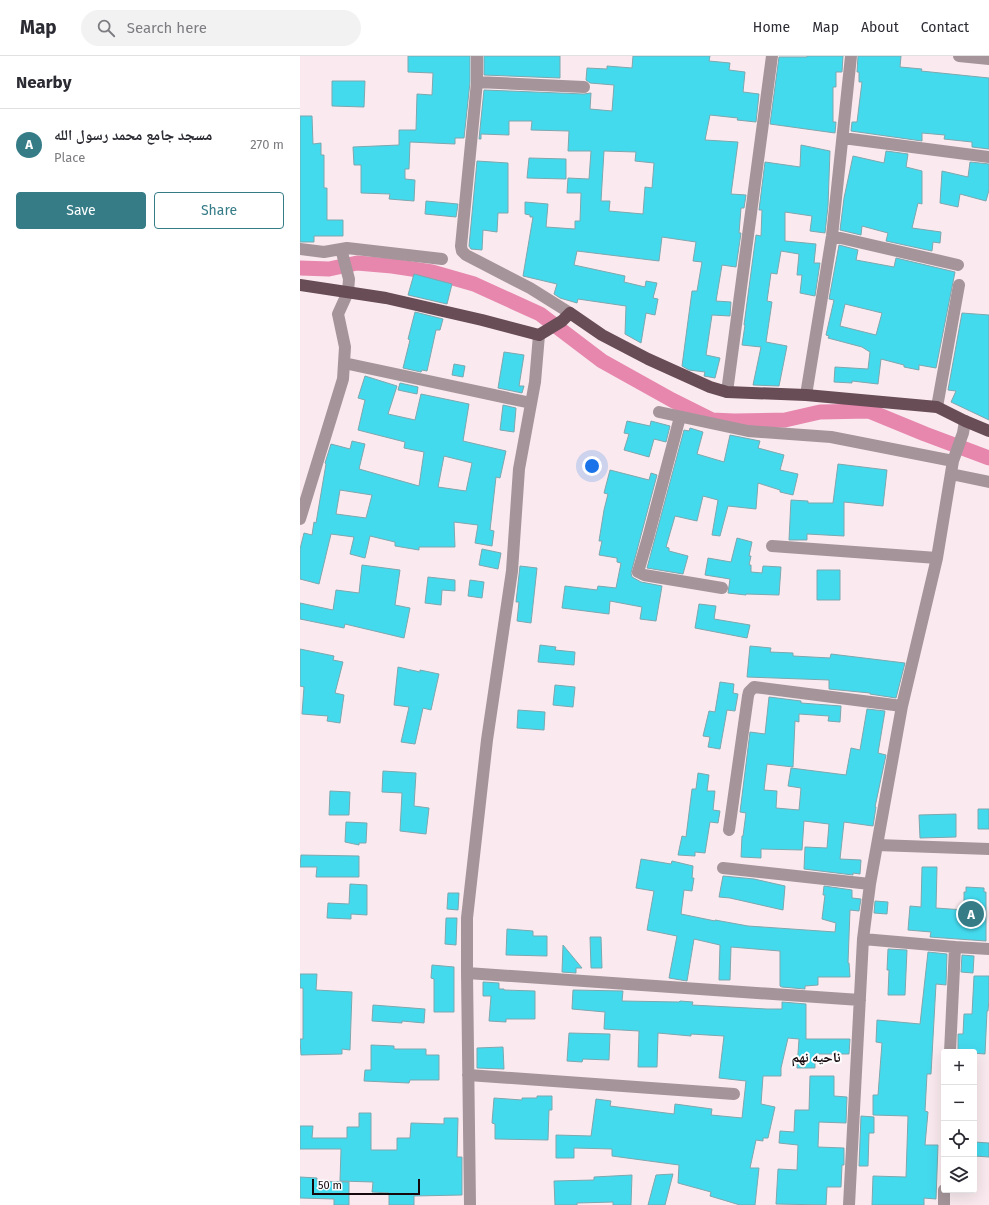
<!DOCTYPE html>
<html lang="en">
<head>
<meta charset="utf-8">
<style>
	:root { --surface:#fff; --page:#f2f2f3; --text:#2b2b33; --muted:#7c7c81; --line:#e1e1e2; --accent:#357c87 }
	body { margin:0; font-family:"Fira Sans","Noto Naskh Arabic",sans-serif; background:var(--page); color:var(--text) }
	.controls { position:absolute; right:12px; bottom:12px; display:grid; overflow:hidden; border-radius:4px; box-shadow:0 4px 16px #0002 }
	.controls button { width:36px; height:36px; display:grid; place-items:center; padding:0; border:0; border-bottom:1px solid var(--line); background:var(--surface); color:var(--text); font:20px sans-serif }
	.scale { position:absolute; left:12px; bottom:10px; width:108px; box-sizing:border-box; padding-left:4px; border:2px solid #14080c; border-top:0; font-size:11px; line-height:14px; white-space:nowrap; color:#14080c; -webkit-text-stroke:3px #fcfcfc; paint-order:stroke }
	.you { position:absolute; left:292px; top:410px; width:14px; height:14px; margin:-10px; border:3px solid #fff; border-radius:50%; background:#1a73e8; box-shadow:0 0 0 6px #1a73e833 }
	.badge { display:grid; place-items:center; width:26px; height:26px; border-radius:50%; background:var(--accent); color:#fff; font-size:13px; font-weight:700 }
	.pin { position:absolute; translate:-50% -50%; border:2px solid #fff; box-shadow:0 1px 4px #0006 }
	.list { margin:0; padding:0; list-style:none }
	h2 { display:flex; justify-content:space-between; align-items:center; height:52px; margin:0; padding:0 16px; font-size:17px }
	h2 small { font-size:13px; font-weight:400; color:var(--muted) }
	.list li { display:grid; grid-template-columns:26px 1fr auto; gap:12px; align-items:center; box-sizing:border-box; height:72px; padding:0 16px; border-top:1px solid var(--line) }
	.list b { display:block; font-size:15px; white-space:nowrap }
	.list p { margin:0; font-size:13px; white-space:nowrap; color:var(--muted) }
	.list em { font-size:13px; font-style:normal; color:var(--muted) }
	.actions { display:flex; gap:8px; padding:12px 16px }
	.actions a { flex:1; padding:9px 0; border:1px solid var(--accent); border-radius:4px; text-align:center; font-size:14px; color:var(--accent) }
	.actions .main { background:var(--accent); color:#fff }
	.icon { flex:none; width:22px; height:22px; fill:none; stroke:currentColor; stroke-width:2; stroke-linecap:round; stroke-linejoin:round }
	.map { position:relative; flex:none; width:689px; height:1149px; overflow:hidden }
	header { display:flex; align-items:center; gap:24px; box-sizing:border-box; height:56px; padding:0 20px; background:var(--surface); border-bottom:1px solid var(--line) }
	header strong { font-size:19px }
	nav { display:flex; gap:22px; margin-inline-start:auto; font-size:14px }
	.search { width:280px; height:36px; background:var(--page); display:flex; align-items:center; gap:10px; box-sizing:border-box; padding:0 14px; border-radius:22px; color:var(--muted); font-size:15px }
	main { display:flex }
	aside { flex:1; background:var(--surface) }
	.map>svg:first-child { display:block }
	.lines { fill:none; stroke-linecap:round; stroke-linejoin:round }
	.canal { stroke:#e787ad; stroke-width:15 }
	.building { fill:#44daee; stroke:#7da7ae; fill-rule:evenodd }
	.minor { stroke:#a5959a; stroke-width:12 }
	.major { stroke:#684c56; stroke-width:12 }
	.labels { text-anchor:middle; stroke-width:4; stroke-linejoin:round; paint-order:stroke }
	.district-label { font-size:14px; font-weight:bold; fill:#14080c; stroke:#fcfcfc }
</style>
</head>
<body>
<header>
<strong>Map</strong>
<div class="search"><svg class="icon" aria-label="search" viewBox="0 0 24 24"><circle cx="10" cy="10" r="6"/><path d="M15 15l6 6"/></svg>Search here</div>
<nav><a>Home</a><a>Map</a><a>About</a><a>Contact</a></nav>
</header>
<main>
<aside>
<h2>Nearby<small></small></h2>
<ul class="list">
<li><span class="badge">A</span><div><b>مسجد جامع محمد رسول الله</b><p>Place</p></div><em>270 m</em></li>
</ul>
<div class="actions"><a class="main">Save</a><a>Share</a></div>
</aside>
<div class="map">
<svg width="689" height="1149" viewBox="0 0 689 1149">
	<rect width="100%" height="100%" fill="#faeaef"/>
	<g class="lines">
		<!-- canal -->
		<path class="canal" d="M0 212 29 213 57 207 92 210 132 216 174 228 240 258 302 305 372 344 412 364 434 365 485 364 520 356 569 355 625 378 689 402"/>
	</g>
	<!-- building -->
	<path class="building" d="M108 0H170V26L164 82H155V88L110 86 109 113H105V123L115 124 114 145 89 143 90 138 61 137V109H54L53 91 99 89V74H116L117 38 132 39 133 17 108 16Z
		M184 0H260V22L184 19Z
		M333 0H410L409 5 430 7 429 14 445 16 443 36 459 38 456 66 437 64 438 62 410 59 405 84 438 86 431 138 446 139 444 152H441L439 177H441L436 211 422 209 416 245 431 246 430 260 412 259 406 299 420 302 415 322 404 320 405 316 389 314 382 310 392 235H397L402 206 393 205 396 186 362 181 359 205 277 195 274 209 325 220 324 226 345 231 346 225 357 227 353 242 358 243 355 259 346 257 341 287 325 278 326 250 278 243 277 247 260 242 254 238 257 228 223 220 233 161H230V159L225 158V146L248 148 246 171 275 173V165H280L281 137H267L268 122 289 123 291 95H268L269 75 231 74 232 65H209V79L181 78V83H179L184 34 284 38 291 37 290 53 312 55 314 29 290 27 286 24 287 12 307 13V10L332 12ZM304 95 336 96 335 105 354 107 352 132 345 131 343 158 309 155 310 145H301Z
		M507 0H543L542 16H536V31H533V66H536L535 77 470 68 479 1H507Z
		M558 0H601L600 11 622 13 621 15 689 22V93L672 91V86L644 83 645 79 622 77V85L551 75 552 66H557L562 26H559V16H557Z
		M32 25H65L64 51 32 50Z
		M0 60H12L13 88 21 87V99H24V132H27V164H43V180H14V186H0Z
		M501 89 530 95 528 150 525 177 510 175 512 160 485 156V185L516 188 514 207H520L515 240 500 237 502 219H497L499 198 481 195 477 218 471 217 467 245 472 246 466 286 487 290 479 330 453 329 461 291 442 289 445 269H444L456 179 461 180 462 154H459L465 106 500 111Z
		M586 95 608 98 606 111 622 115V148L618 147 612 172 641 176 640 187 633 186 632 195 586 185 588 177 562 170 561 179 540 174 544 142 553 100 584 107Z
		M229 102 266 103V123L227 122Z
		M177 105 208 107V157H198L197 176 183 174 182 194 171 193 169 190Z
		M670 106 689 108V134L686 145 660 138 658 151 640 147 642 115 668 121Z
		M126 145 158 148 156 161 125 158Z
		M539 189 558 194 556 204 594 211 596 202 655 216 636 312 619 309V314L604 311V309L581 303 578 328 552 325V327L534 326 535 311 568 313 570 296 562 291 528 282 529 280 526 279 534 244 529 243ZM545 248 582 257 576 279 540 270Z
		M114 218 152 228 147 248 108 239Z
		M115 256 143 263 140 274H136L127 315 122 314 121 316 103 312 110 284 108 283Z
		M662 257 689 259V364L651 346 656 335 648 334Z
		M204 296 224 299 219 330H224L222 337 198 332Z
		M154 308 165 310 163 321 152 319Z
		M65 320 97 330 88 358 115 364 121 338 169 348 163 385 206 395 200 422 196 421 190 474 194 475 192 490 175 487 178 469 154 466 155 491H119V494L95 490V486L70 480 65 502 50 498 54 481 31 478 19 528 0 523V493L4 477 12 479 14 466 16 467 26 408 25 407 31 388 50 393 52 385 65 388 59 413 119 430 124 396 104 392 105 386 58 374 65 344 58 342ZM144 400 172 407 166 435 138 431ZM40 434 72 439 66 462 36 458Z
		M100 327 118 331 117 338 98 334Z
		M203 349 216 352 214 376 200 374Z
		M327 365 350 370 351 365 370 370 366 386 354 383 349 401 324 394 329 378 324 377Z
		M390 372 403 376 397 398 424 406 430 379 460 385 458 392 484 399 480 414 498 418 493 439 480 436V434L458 427 456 453 428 450 420 480 412 479 418 444 403 440 397 465 375 460 366 491 369 492V495L388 500 383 518 347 512 384 374 389 375Z
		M538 408 587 414 583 450 544 446V480L507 478V484H489L491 444 508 445V447H533Z
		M310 414 349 424 351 417 357 419 331 517 332 521 341 526 362 530 356 565 340 563 342 551 310 545 309 558 262 552 265 530 297 534 298 530 316 532 321 507 317 506V502L299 499 302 485H299L304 454 308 438 304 437Z
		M437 482 452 486 449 500H451L449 509H451V516L462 517 463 510 481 511 479 539 446 538V539L428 537 430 523 405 519 408 502 431 506Z
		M182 493 201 497 198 513 179 509Z
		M62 509 100 514 95 549 110 552 104 582 45 568 44 572 0 563V547L33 554 36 534 59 537Z
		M220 510 237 512 231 567 217 565 219 546H216Z
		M517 514H540V544H517Z
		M128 521 155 524V535L142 534 141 549 125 547Z
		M170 524 184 526 182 542 168 540Z
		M399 548 416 550 414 563 450 569 447 582 395 572Z
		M240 589 256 591 255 594 275 596 274 609 238 606Z
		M450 590 471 592 470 596 493 597V600L530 602 531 598 605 607 596 642 570 638V637L529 633V624L447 621Z
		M0 593 34 600 33 604 43 606 35 637 44 639 40 667 27 665 28 660 2 658 4 631 0 630Z
		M98 611 120 616V614L139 618 131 654 123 652 115 688 101 686 109 651 94 649Z
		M420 626 434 628 433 637 438 638 435 655 427 654 420 693 408 691 410 681 403 680 409 655 415 656Z
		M255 629 275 631 273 651 253 649Z
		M469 641 501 645V647L541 650 540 666 528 665 529 660 499 658V666L495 665 493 711 467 708 464 734 477 735 476 752 499 754 501 732 488 730 491 712 546 719 551 692 560 694 567 653 585 655 578 697 586 699 575 751H576L573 770 544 766 540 803 561 804 560 818 553 817V819L504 813 505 791 527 792 529 768 504 765 502 794 461 793V802L441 801 442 780H443L446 757 440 756 450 676 465 678Z
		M218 654 245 656 244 674 217 672Z
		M83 715 116 717 114 750 129 752 126 778 100 775 102 737 82 736Z
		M398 717 409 719 407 735H415L413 754 420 755 418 767 410 766 405 797 395 796V800L378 799 382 780 386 781 392 733H396Z
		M30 735 50 736 49 759H29Z
		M678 753H689V773H678Z
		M656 758V781L620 782 619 759Z
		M46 766 67 767 66 787H59V789L45 786Z
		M1 799 59 800V821H16L17 811H0Z
		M341 803 371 808 372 805 393 810 392 822H394L392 835 384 834 381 858 415 865V864L448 870 535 876 536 867 522 863 525 839H523L524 830 552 834V842L561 843 559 855 550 854 548 907H549L550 921H518V929L505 930V933L482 931 480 930V895L431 891 430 924H419L420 889 394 883 387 925 369 922 377 880 347 874 354 835 336 832Z
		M622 811H637L636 852 664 854V836H666V831L684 832V836H686V885L630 881 631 876 608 874 610 850 621 851Z
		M423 820 454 823 485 830 483 854 430 842 419 841Z
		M50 828 67 829V859L51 858V863L27 862 28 847 49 848Z
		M148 837H159L158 854 147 853Z
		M575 845 588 846 587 858 574 857Z
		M146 862H157L156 889 145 888Z
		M207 873 233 875V880H247V900L206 899Z
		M290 881H301L302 912H291Z
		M263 889 282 912H276V917L262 916Z
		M588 893 607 894 605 939H588L589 914H587Z
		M628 896 647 898 646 929 636 928 631 1018H627L625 1055 628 1056 625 1089H638L636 1143 624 1142V1149H572L573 1120 606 1121 608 1060 573 1059V1039H578L582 987 576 986 577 964 620 968Z
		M662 899 674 900 673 917 661 916Z
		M132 909 154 911V956H134V923L131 922Z
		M0 918H17L16 934 52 936 50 994 42 993V998L1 999 0 983H3V932H0Z
		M674 920H689V943L688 955H687L685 998 658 996V978H663L664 958H672Z
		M183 926 199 927V933H204V934L235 935V963H206V966L189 965 191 940H183Z
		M273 934 323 935 322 945 379 946 380 945 393 946 392 949 467 953H482V946L506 948V983H550L549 998H515V1012H497L499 983 488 982 481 1012V1020H463L461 1048 475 1051 468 1082H463V1085L456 1084 450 1112H459L455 1149H440L410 1140 411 1136 378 1127 379 1109 312 1100V1093L274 1092V1102H256V1079L291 1080 296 1043 311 1045 310 1050 374 1058 375 1048 412 1053 411 1059 442 1062 446 1025 419 1022 424 980 391 978V980L358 977 357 1011H338L339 975 304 973 305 956 272 953Z
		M73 949 125 953 124 967 102 965V967L72 965Z
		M269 977 310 978 309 1004 283 1003 282 1006 267 1005Z
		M71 989 94 990V993H126V999H139V1024H110L109 1027 64 1025 65 1014H71Z
		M203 991 204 1013 177 1012V992Z
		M510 1020H534V1040L547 1041 546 1067 519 1066 518 1091 544 1092V1109H542L541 1131H527L526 1149 476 1148 478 1113 497 1114 498 1089 479 1087 480 1075 494 1076 495 1054H509Z
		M237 1040H252V1054H249L248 1084 195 1083V1068L192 1067 194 1042 222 1044V1042H237Z
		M59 1057H71V1094H97V1082H110L111 1067 144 1068V1062H158L157 1101H162V1139L114 1140V1149H89V1137L72 1136 73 1126 40 1125 41 1093H0V1070H13L12 1082H47V1071H59Z
		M561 1060 574 1061V1077H569L568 1110H559Z
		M674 1086 689 1087V1101L674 1100Z
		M373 1118 365 1149H348L356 1119Z
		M332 1119 331 1149H313V1146L277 1147V1149H255L254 1125 294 1124V1121Z
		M0 1121 17 1122V1125L49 1126V1149H34V1143L0 1142Z"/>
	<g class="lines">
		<!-- minor -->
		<path class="minor" d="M177 0V26L161 190 162 195 166 199 230 232 270 257
			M659 0 689 3
			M177 26 284 31
			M543 82 689 101
			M532 180 658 209
			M0 193 24 196 47 192 142 203
			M44 307 231 347
			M427 336 472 0
			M506 339 532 180 551 0
			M637 351 659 229
			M359 356 448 375 531 381 653 405
			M380 361 348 482 338 516 344 519 422 532
			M651 418 689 426
			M0 463 43 323 45 291 38 258 48 236 49 223 41 193
			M472 490 637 502
			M429 774 448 640 449 636 454 631 602 650
			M577 789 689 793
			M423 812 570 828
			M563 883 655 891 650 996
			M655 891 689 893
			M167 917 560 944
			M168 1019 434 1038
			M170 1149 167 917V862L187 684 212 515 219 413 235 326 239 279
			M549 1149 563 883 570 828 602 650 637 502 653 405 663 377 665 365
			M644 1149V1134"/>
		<!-- major -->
		<path class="major" d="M0 229 86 242 182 264 239 279 262 265 270 257 302 279 348 303 410 331 427 336 506 339 637 351 665 365 689 375"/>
	</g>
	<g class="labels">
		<!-- district labels -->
		<g class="district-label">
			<text x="516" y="1006">ناحیه نهم</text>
		</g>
	</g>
</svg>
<div class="controls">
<button>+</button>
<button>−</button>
<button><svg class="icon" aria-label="locate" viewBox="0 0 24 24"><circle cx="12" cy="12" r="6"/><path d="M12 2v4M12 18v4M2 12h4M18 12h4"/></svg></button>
<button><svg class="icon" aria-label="layers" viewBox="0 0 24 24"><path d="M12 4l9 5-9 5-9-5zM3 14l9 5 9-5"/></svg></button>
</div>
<div class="scale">50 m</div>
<div class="you"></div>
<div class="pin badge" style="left:671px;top:858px">A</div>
</div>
</main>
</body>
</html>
